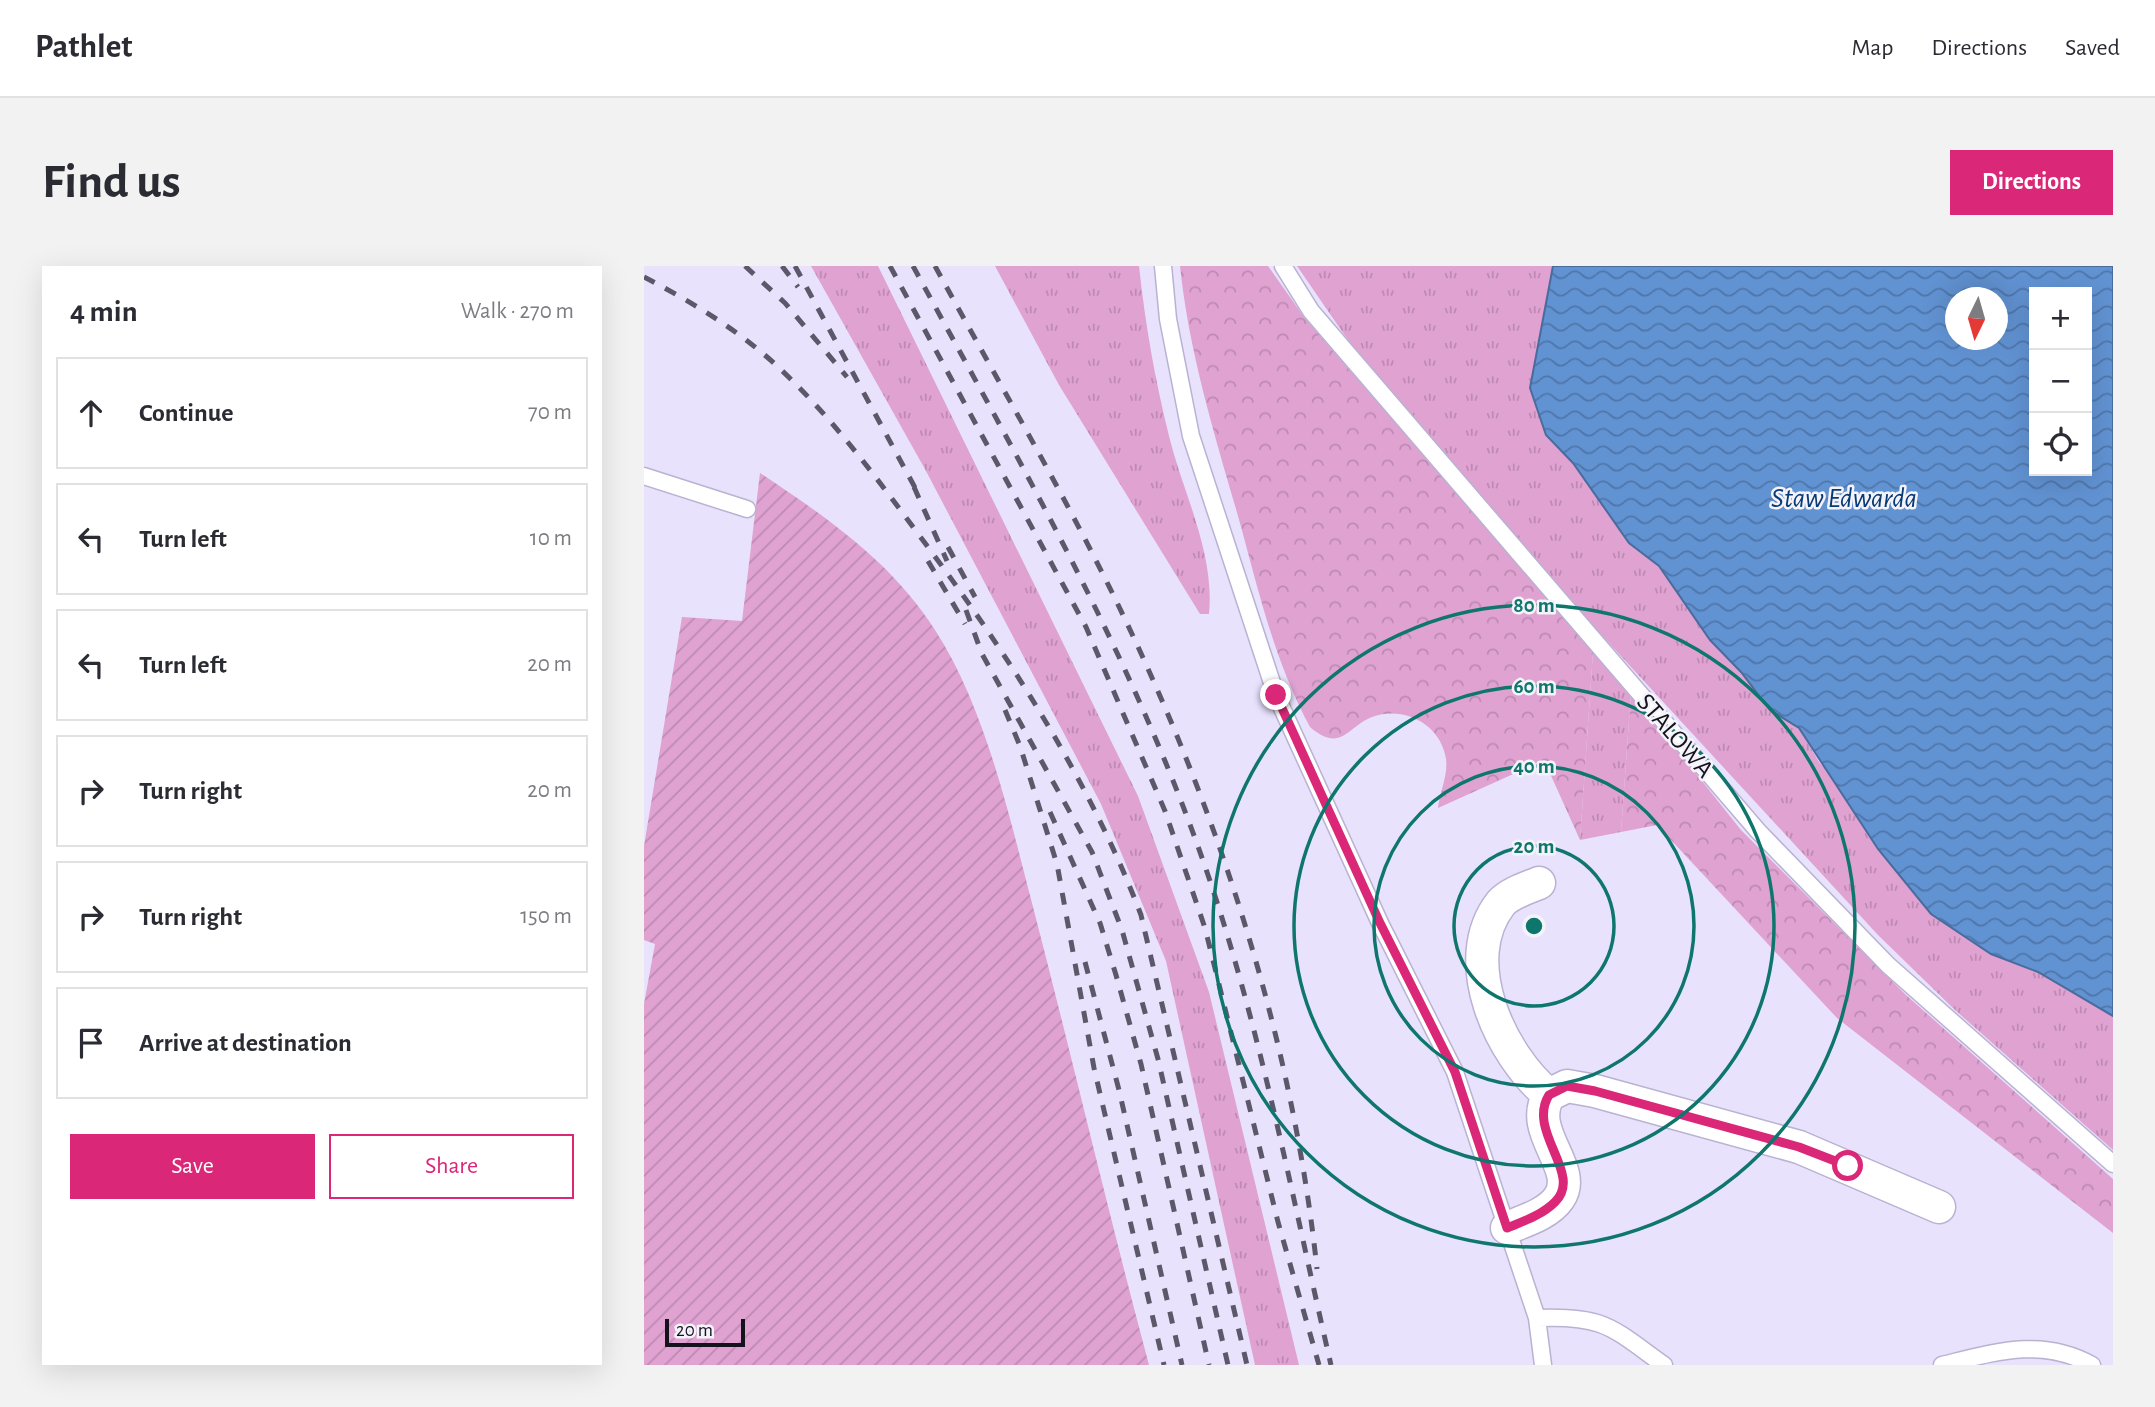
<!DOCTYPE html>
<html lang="en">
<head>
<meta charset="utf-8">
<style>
	:root { --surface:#fff; --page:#f2f2f3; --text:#2b2b33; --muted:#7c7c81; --line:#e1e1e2; --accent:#db2777 }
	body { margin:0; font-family:"Alegreya Sans",sans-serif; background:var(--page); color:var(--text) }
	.controls { position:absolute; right:21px; top:21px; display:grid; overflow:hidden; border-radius:0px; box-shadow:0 7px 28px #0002 }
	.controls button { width:63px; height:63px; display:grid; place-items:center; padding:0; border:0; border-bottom:2px solid var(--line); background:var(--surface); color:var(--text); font:35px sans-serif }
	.compass { position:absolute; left:1301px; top:21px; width:63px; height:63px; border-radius:50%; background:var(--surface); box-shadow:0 7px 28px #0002; rotate:185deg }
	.scale { position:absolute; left:21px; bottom:18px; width:80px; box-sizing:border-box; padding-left:7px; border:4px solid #15121e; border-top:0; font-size:19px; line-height:24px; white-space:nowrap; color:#15121e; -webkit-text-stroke:5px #f4f3fa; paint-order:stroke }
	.stop { position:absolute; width:21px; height:21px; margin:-16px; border:5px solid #db2777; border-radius:50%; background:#fff }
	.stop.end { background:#db2777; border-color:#fff; box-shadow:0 2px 7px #0008 }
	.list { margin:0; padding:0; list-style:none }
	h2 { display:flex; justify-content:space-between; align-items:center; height:91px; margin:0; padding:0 28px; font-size:30px }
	h2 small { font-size:23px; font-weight:400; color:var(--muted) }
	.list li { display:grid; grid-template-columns:46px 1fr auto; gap:21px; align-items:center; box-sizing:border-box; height:112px; margin:0 14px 14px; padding:0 14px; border:2px solid var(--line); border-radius:0px }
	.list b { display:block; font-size:26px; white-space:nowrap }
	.list em { font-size:23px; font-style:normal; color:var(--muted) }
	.actions { display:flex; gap:14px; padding:21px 28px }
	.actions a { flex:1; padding:16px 0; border:2px solid var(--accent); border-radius:0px; text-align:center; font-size:24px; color:var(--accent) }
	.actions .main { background:var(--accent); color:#fff }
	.icon { flex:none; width:38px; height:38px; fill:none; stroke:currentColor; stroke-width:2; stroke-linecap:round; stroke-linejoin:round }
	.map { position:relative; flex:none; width:1469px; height:1099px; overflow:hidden; border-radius:0px }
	header { display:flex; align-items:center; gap:42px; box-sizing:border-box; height:98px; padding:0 35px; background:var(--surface); border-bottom:2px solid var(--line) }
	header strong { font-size:33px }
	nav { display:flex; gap:38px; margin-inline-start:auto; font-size:24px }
	.intro { display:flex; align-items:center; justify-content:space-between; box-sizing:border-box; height:168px; padding:0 42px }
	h1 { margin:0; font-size:49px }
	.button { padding:18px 32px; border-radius:0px; background:var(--accent); color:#fff; font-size:24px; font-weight:700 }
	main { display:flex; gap:42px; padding:0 42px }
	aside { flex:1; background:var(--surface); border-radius:0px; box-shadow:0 7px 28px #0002 }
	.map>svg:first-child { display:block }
	.grass { fill:url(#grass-tufts) }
	.forest { fill:url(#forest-crowns) }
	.garden { fill:url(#garden-furrows) }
	.water { fill:url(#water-waves); stroke:#4a6c9c; stroke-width:2; fill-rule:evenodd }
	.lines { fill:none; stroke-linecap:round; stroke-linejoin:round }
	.service-casing { stroke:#b9b2d2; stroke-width:19 }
	.minor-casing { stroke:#b9b2d2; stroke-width:35 }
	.service { stroke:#fff; stroke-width:16 }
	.minor { stroke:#fff; stroke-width:32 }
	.rail { stroke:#5c5869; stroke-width:5; stroke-dasharray:12 12; stroke-linecap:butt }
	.route { stroke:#db2777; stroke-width:9 }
	.ring { fill:none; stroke:#0f766e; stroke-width:3.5 }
	.labels { text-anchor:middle; stroke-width:5; stroke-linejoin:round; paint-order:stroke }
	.street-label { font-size:26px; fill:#15121e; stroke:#f4f3fa }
	.water-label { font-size:28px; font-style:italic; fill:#083b75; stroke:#f4f3fa }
	.centre { fill:#0f766e; stroke:#f4f3fa; stroke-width:3.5 }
	.ring-label { font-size:21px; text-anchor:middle; font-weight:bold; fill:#0f766e; stroke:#f4f3fa; stroke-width:5; stroke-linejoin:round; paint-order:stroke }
</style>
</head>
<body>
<header>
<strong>Pathlet</strong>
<nav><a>Map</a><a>Directions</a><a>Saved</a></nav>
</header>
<div class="intro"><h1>Find us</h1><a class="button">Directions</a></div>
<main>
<aside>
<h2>4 min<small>Walk · 270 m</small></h2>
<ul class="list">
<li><svg class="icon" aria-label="ahead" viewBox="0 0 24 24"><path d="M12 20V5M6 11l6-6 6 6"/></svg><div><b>Continue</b></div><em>70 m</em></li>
<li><svg class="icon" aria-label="left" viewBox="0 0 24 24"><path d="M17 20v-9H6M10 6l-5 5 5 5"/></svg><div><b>Turn left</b></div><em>10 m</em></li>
<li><svg class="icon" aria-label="left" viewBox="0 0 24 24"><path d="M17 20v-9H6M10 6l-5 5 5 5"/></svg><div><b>Turn left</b></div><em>20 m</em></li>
<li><svg class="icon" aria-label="right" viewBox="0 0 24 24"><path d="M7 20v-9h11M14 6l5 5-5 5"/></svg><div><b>Turn right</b></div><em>20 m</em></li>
<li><svg class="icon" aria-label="right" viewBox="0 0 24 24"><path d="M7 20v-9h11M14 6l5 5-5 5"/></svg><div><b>Turn right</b></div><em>150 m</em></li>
<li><svg class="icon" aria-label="arrive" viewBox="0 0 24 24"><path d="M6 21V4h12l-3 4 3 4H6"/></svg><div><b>Arrive at destination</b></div></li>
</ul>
<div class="actions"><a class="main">Save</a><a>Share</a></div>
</aside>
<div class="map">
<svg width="1469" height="1099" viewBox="0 0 1469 1099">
	<defs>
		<pattern id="grass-tufts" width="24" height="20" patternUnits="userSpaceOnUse" patternTransform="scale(1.75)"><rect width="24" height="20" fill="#dfa2d1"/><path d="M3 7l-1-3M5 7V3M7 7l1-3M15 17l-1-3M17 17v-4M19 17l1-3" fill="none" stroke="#be8ab3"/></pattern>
		<pattern id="forest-crowns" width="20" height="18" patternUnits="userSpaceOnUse" patternTransform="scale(1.75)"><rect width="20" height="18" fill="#dfa2d1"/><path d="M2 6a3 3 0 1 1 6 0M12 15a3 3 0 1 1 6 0" fill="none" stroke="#be8ab3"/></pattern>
		<pattern id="garden-furrows" width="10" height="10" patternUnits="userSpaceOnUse" patternTransform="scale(1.75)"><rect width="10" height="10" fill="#dfa2d1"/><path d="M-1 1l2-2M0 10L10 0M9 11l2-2" fill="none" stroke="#be8ab3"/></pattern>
		<pattern id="water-waves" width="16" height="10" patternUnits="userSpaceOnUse" patternTransform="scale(1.75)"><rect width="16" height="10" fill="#6192d2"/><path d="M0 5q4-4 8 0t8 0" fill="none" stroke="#4f76aa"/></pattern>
	</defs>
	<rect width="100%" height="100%" fill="#e8e2fd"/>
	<!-- grass -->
	<path class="grass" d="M167 0H234L494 530 565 726 655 1099H611L522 695 457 538 282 205Z
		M351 0H495C501 57 511 114 525 170 539 227 571 287 565 348H556L415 119Z
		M653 0H909L886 122 902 169 929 197 985 277 1015 300 1066 374 1097 406 1126 444 1155 462 1175 496 1347 688 1394 706 1469 750V884L1311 744 1234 669 951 362 706 77Z
		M949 386 987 426 977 566 936 574Z"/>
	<!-- forest -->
	<path class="forest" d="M536 0H624L660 51 949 386 936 574 900 494 794 542C796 524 806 506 801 488 793 456 758 440 728 451 704 460 697 488 666 461 630 395 614 322 594 250 570 167 545 86 536 0Z
		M987 426 1097 564 1262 729 1469 913V967L1193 752 1013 559 977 566Z"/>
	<!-- garden -->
	<path class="garden" d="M116 207C182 251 247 295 291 364 341 441 365 549 388 637 428 791 464 946 505 1099H0V738L11 678 0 674V580L38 351 98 355Z"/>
	<!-- water -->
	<path class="water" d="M909 0H1469V750L1394 706 1347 688 1287 648 1234 583 1155 462 1126 444 1097 406 1066 374 1015 300 985 277 929 197 902 169 886 122ZM1390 26H1443V205H1390ZM1311 32H1353V74H1311Z"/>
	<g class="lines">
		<!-- service casing -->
		<g class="service-casing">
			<path id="service" d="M519 0 524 53 547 170 632 429 736 657 811 806 893 1052 899 1099
				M639 0 667 45 1114 565 1244 699 1469 898
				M0 210 103 243
				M893 1052C961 1049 968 1062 1020 1099
				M1298 1099C1351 1086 1398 1071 1448 1099"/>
		</g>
		<!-- minor casing -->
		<g class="minor-casing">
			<path id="minor" d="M895 617C883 622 866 627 857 637 812 694 856 789 905 829
				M863 962C880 955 904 948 915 932 936 902 882 866 905 829L923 820 951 825 1155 881 1295 941"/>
		</g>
		<!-- service -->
		<use href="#service" class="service"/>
		<!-- minor -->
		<use href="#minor" class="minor"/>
		<!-- rail -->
		<path class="rail" d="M101 0 141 37 203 111
			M138 0 154 21
			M151 0 275 229
			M246 0 442 361 521 545 561 662 634 956 675 1099
			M269 0C377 199 491 394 564 609 618 768 649 935 687 1099
			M291 0C354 116 422 230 479 349 577 553 649 777 673 1003
			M0 11C46 35 93 63 132 99 186 149 229 207 272 265 360 382 445 512 497 649L603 1099
			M270 221 303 295
			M304 281 331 331
			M284 295 321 358
			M322 344 338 388 448 586 478 664 514 793 584 1099
			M361 444 376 480 413 598 450 802 520 1099
			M406 546 456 657 472 709 497 798 565 1099
			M441 696 475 824 538 1099"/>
	</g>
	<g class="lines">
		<!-- route -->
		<path class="route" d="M632 429 736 657 811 806 863 962C880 955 898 949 911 936 940 908 882 866 905 829L923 820 951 825 1155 881 1204 900"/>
	</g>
	<!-- distance rings -->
	<g class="ring">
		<circle cx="890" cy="660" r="80"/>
		<circle cx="890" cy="660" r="160"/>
		<circle cx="890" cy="660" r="240"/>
		<circle cx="890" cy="660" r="321"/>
	</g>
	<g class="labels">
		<!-- street labels -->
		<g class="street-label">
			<text transform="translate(1032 469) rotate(49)" y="9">STALOWA</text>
		</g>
		<!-- water labels -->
		<g class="water-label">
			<text x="1200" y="241">Staw Edwarda</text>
		</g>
	</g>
	<circle cx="890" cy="660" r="10" class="centre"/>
	<g class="ring-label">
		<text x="890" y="346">80 m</text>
		<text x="890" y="427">60 m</text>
		<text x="890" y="507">40 m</text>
		<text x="890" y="587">20 m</text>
	</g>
</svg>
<div class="controls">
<button>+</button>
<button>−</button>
<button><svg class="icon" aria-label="locate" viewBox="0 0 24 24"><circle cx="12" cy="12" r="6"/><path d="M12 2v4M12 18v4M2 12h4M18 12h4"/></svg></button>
</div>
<svg class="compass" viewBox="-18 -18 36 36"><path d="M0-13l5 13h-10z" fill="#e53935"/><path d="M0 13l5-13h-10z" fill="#7c7c81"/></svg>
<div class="scale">20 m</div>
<div class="stop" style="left:1204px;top:900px"></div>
<div class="stop end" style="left:632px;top:429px"></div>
</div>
</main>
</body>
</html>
